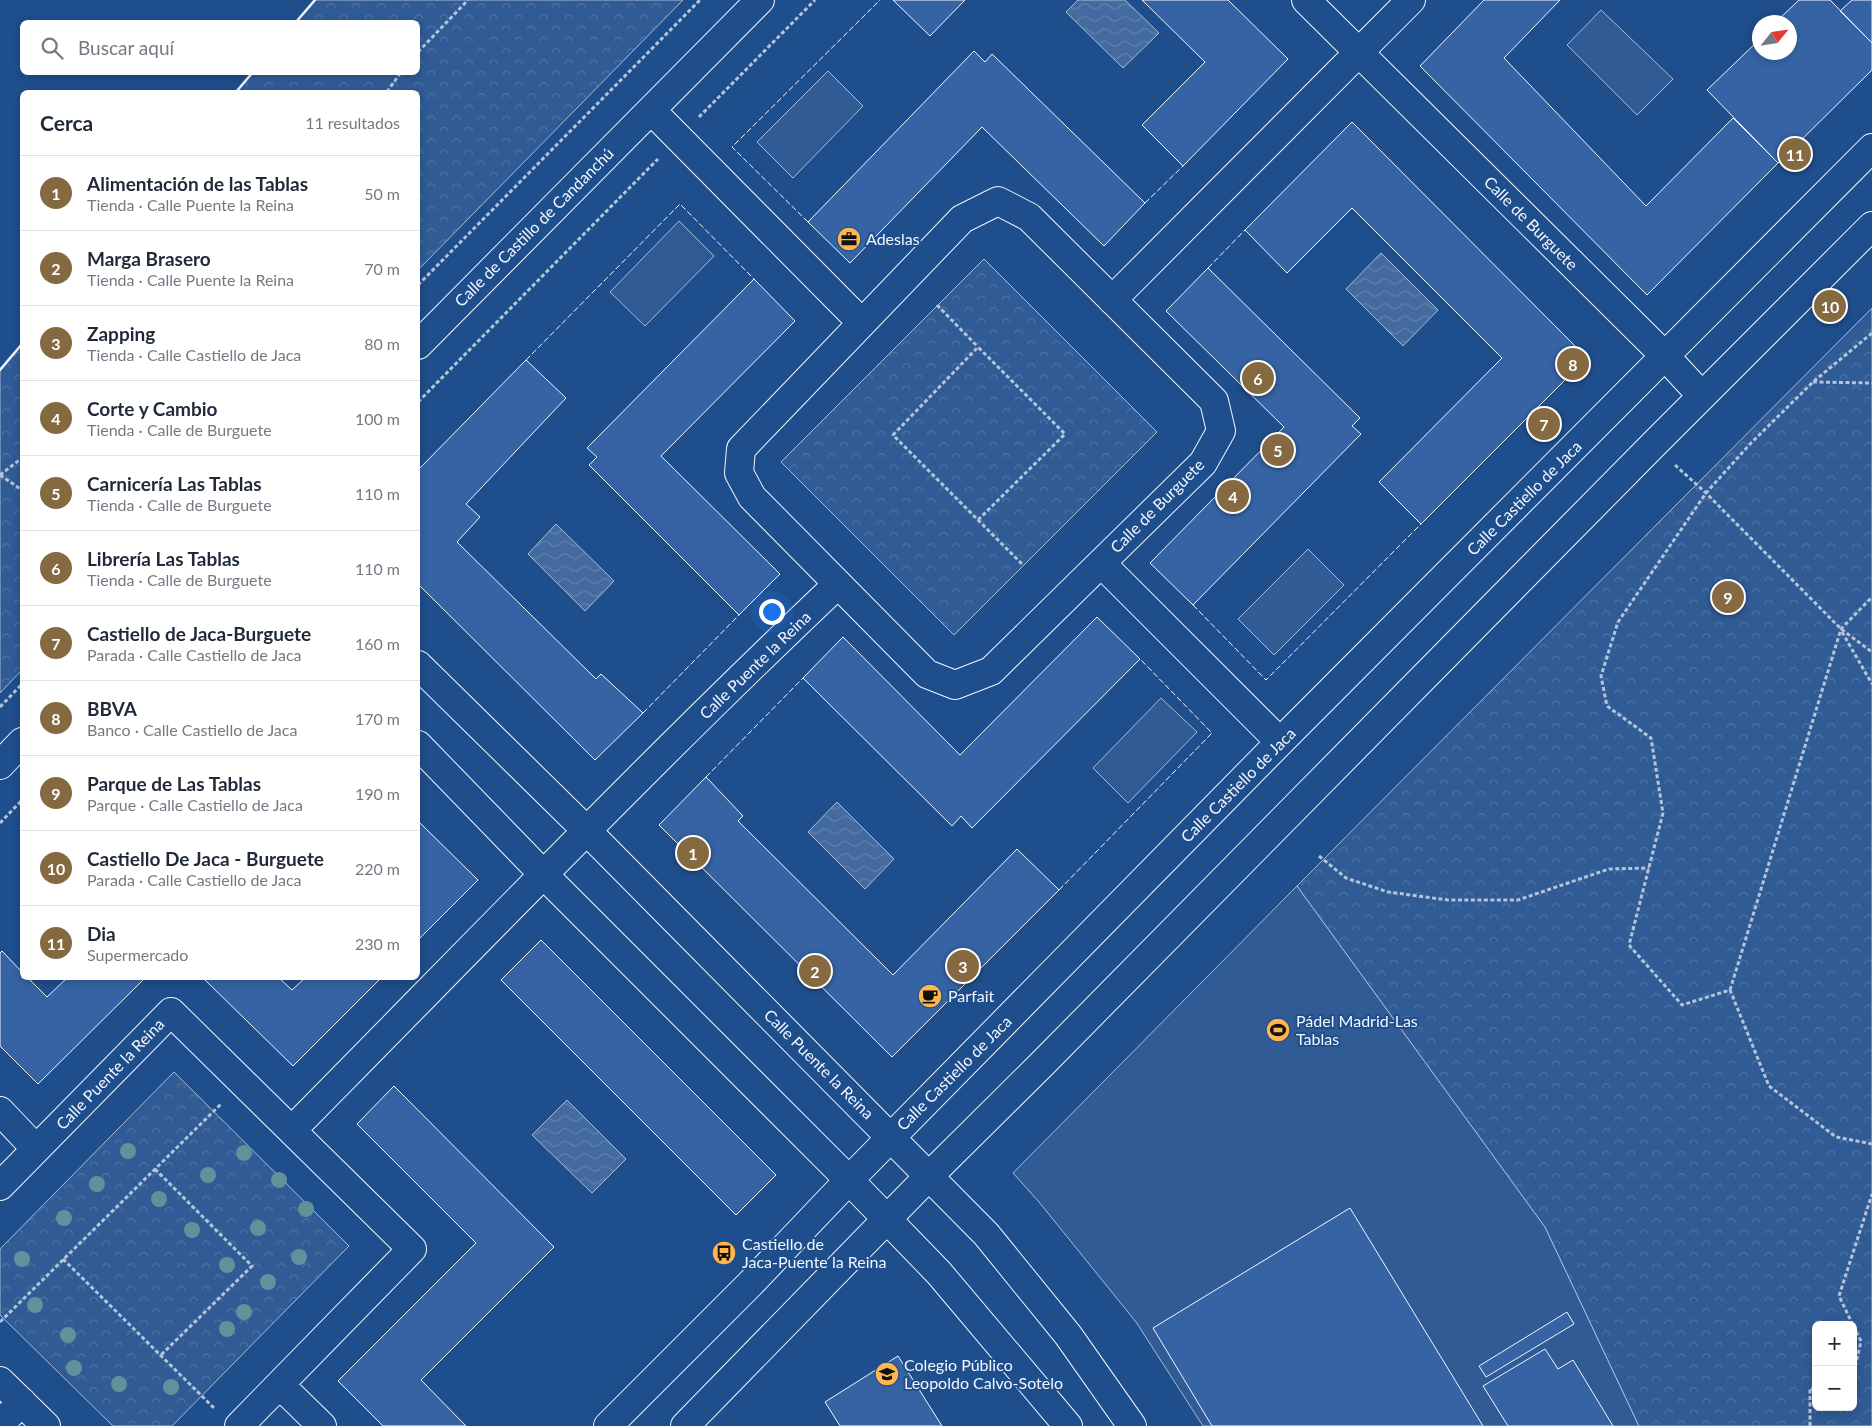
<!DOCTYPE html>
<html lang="es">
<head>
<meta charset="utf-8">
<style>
	:root { --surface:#fff; --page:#f6f6f7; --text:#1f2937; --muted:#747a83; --line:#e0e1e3; --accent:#846941 }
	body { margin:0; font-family:Lato,sans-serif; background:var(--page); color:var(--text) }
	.controls { position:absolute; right:15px; bottom:15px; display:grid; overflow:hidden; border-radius:8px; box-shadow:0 2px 8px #0003 }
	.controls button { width:45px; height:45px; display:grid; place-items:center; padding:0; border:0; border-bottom:1px solid var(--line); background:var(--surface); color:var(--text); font:25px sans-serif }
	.compass { position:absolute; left:1752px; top:15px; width:45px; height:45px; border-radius:50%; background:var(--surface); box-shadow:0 2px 8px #0003; rotate:60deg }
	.you { position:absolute; left:771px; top:611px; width:18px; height:18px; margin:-12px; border:4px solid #fff; border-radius:50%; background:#1a73e8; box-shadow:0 0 0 8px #1a73e833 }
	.badge { display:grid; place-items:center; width:32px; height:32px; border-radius:50%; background:var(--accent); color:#fff; font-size:16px; font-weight:700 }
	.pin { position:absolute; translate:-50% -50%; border:2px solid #fff; box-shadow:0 1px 5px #0006 }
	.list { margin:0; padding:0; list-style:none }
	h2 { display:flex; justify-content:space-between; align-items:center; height:65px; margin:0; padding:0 20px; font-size:21px }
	h2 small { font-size:16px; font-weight:400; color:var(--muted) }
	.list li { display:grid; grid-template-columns:32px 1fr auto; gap:15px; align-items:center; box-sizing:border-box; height:75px; padding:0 20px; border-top:1px solid var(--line) }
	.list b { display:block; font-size:19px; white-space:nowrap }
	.list p { margin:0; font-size:16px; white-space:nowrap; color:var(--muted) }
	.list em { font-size:16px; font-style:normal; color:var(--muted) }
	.icon { flex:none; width:28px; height:28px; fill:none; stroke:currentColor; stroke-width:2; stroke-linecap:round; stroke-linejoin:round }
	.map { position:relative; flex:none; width:1872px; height:1426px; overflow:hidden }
	.search { position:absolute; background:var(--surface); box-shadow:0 2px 8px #0003; left:20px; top:20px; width:400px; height:55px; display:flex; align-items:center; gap:12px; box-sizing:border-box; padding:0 18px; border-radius:8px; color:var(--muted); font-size:19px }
	.panel { position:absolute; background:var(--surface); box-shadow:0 2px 8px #0003; left:20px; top:90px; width:400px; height:890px; border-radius:8px }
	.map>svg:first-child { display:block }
	.built { fill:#305b95; stroke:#a8bbd7 }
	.park { fill:url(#park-crowns); stroke:#a8bbd7; fill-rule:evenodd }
	.water { fill:url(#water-waves); stroke:#a8bbd7 }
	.building { fill:#3563a3; stroke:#f2f6ff }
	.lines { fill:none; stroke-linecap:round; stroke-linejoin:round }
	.minor-casing { stroke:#f2f6ff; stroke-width:30 }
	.path { stroke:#b3c4dc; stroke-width:3; stroke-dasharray:4 2.5; stroke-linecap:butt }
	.minor { stroke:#1f4e8c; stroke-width:28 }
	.fence { stroke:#f2f6ff; stroke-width:1; stroke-dasharray:6 2.5; stroke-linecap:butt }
	.wall { stroke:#f2f6ff; stroke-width:2.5 }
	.tree { fill:#61919a }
	.labels { text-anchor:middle; stroke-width:4; stroke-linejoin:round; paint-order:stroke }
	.street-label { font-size:16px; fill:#f2f6ff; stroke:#1f4e8c }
	.poi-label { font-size:16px; fill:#f2f6ff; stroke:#1f4e8c; text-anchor:start }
</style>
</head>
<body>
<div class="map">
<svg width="1872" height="1426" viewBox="0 0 1872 1426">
	<defs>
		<pattern id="park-crowns" width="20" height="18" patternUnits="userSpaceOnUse" patternTransform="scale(1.25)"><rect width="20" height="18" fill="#305b95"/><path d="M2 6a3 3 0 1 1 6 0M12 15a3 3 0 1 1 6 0" fill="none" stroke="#4e73a5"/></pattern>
		<pattern id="water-waves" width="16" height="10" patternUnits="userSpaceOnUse" patternTransform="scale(1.25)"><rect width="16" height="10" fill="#446ba0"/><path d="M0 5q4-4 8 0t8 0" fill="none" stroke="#5f81ae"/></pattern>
	</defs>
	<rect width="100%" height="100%" fill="#1f4e8c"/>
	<!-- built -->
	<path class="built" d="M1601 10 1673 79 1637 115 1567 45Z
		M828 71 863 106 793 178 757 142Z
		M679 221 714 256 645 326 610 292Z
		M1308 549 1344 585 1274 655 1238 619Z
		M1161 698 1197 732 1128 803 1093 768Z
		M1297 886 1545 1227 1639 1426H1203L1136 1322 1039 1202 1013 1173Z"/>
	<!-- park -->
	<path class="park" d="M315 0H683L418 270V92H236L253 73 418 72V22H296Z
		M984 259 1157 432 954 635 781 462Z
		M1872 308V1426H1639L1545 1227 1297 886ZM1816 1325H1853V1407H1816Z
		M22 344V670L0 693V370Z
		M174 1072 349 1246 172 1426H113L0 1315V1249Z"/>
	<!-- water -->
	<path class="water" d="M1078 0H1125L1159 33 1123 68 1066 12Z
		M1381 253 1438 310 1403 346 1346 289Z
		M556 524 614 581 585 611 528 554Z
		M837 802 894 859 865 889 808 832Z
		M567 1100 626 1159 592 1193 532 1135Z"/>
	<!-- building -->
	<path class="building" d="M893 0H965L930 36Z
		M1142 0H1228L1288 59 1183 166 1142 125 1205 62Z
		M1484 0H1560L1504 58 1646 206 1733 118 1778 163 1647 295 1420 66Z
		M1799 0H1830L1872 43V70L1778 163 1707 90 1760 39V52H1790V22H1776Z
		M1852 0H1872V43L1840 11Z
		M974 51 985 62 992 54 1145 203 1104 246 982 127 850 263 808 222Z
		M1352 122 1587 358 1421 524 1379 482 1502 358 1352 208 1287 273 1245 230Z
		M1208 268 1360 418 1352 426 1361 434 1193 605 1150 563 1284 427 1166 311Z
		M754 279 795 321 661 456 780 574 739 615 589 465 597 457 587 448Z
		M526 360 566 398 466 504 480 517 457 542 596 679 601 674 643 713 595 760 418 584V470Z
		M1097 617 1140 659 972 828 961 816 952 826 803 678 843 637 960 755Z
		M706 777 743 816 738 821 893 975 1017 849 1059 890 892 1057 659 825Z
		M418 821 478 880 418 940Z
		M541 940 776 1175 736 1215 501 980Z
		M2 951 22 972V978H28L47 997 67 978H145L38 1084 0 1046V953Z
		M203 978H279L292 990 305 978H381L293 1066Z
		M394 1086 554 1247 421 1380 466 1426H383L338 1381 476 1243 357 1124Z
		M1350 1208 1483 1426H1212L1153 1328Z
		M1567 1312 1574 1324 1486 1377 1479 1366Z
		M1545 1349 1558 1369 1573 1360 1613 1426H1508L1483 1386Z
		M898 1356 942 1426H840L825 1402Z"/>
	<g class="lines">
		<!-- minor casing -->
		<g class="minor-casing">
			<path id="minor" d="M1306 0 1665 356 1702 396
				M651 110 862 323
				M998 201 1029 217 1214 401 1221 431 1203 463 991 671 955 685 927 674 752 497 739 473 741 449 962 219Z
				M1112 300 1411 0
				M418 345 760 0
				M1101 563 1280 742
				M418 665 586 830 986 1234 1068 1335 1132 1426
				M418 745 544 875 849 1180 939 1273 1068 1426
				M0 765 22 742
				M0 1111 36 1149
				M292 1130C473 947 651 761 838 584
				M0 1186 171 1012 412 1249 239 1426
				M0 1381 46 1426
				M280 1385 322 1426
				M0 1424 22 1402
				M608 1426 750 1284 849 1180 1280 742 1872 148
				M685 1426 929 1176 1043 1063 1653 445 1872 226"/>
		</g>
		<!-- path -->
		<path class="path" d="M418 52 468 0
			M387 92 401 72
			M699 117 815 0
			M418 285 700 0
			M937 305 978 347
			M1872 333 1813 382 1751 443 1706 493 1618 622 1601 676 1607 706 1651 738 1663 813 1629 945 1682 1005 1730 990 1769 1086 1836 1137 1872 1144
			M1813 382 1872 383
			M418 402 658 159
			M1675 465 1706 493 1841 629 1872 652
			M0 475 22 458
			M0 475 22 490
			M978 520 1065 434 978 347 893 435 1023 565
			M1842 632 1872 684
			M0 707 22 684
			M0 823 22 800
			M1319 856 1346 878 1388 892 1448 900H1518L1609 869 1649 868
			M1730 990 1841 629 1872 597
			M155 1169 252 1266 161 1355
			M63 1259 215 1409
			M0 1322 221 1104
			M1853 1325 1839 1296 1872 1194
			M1853 1326 1861 1341 1853 1377
			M1810 1426V1388L1816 1391"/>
		<!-- minor -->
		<use href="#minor" class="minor"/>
		<!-- fence -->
		<path class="fence" d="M1145 203 1183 166
			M808 222 732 147 880 0
			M1208 268 1245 230
			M526 360 680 204 754 279
			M1193 605 1266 680 1421 524
			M643 713 739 615
			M706 777 803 678
			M1059 890 1212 733 1140 659"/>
		<!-- wall -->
		<path class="wall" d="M296 22 315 0
			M236 92 253 72
			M0 370 22 344"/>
	</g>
	<!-- trees -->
	<g class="tree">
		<circle cx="128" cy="1151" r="8"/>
		<circle cx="244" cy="1153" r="8"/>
		<circle cx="208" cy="1175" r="8"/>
		<circle cx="279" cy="1180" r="8"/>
		<circle cx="97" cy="1184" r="8"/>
		<circle cx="159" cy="1199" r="8"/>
		<circle cx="306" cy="1209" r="8"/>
		<circle cx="64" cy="1218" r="8"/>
		<circle cx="258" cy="1228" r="8"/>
		<circle cx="192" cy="1230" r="8"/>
		<circle cx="299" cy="1257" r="8"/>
		<circle cx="22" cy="1259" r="8"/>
		<circle cx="227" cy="1265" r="8"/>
		<circle cx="268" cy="1282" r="8"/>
		<circle cx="35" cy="1305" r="8"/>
		<circle cx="244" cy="1312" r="8"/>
		<circle cx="227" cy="1329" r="8"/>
		<circle cx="68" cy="1335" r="8"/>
		<circle cx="74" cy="1368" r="8"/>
		<circle cx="119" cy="1384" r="8"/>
		<circle cx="171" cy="1387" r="8"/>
	</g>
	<!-- icons -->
	<defs>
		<g id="office-disc" transform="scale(1.25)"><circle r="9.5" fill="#ffb74d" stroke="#1f4e8c"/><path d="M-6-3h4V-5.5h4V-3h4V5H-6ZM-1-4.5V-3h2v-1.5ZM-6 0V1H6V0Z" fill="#111"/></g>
		<g id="cafe-disc" transform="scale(1.25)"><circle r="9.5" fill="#ffb74d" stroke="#1f4e8c"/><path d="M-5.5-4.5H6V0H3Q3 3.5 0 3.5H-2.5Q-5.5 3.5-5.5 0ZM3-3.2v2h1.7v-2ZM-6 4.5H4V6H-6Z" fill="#111"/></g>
		<g id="stadium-disc" transform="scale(1.25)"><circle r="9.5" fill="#ffb74d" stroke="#1f4e8c"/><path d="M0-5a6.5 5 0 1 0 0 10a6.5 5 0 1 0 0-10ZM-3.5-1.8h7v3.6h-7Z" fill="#111"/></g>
		<g id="bus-disc" transform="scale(1.25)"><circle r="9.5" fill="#ffb74d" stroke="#1f4e8c"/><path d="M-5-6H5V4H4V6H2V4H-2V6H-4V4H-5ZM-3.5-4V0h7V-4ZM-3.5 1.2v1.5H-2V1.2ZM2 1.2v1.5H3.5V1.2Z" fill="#111"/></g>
		<g id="school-disc" transform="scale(1.25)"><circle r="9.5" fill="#ffb74d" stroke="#1f4e8c"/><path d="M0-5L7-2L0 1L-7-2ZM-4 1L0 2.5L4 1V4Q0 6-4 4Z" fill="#111"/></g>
	</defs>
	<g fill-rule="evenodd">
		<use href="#office-disc" x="849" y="239"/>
		<use href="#cafe-disc" x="930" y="996"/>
		<use href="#stadium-disc" x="1278" y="1030"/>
		<use href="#bus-disc" x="724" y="1253"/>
		<use href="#school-disc" x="887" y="1374"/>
	</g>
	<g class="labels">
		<!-- street labels -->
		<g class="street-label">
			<text transform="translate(1531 223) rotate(45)" y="6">Calle de Burguete</text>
			<text transform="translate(534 227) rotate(-45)" y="6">Calle de Castillo de Candanchú</text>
			<text transform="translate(1524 498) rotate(-45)" y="6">Calle Castiello de Jaca</text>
			<text transform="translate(1157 506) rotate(-45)" y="6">Calle de Burguete</text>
			<text transform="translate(755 665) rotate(-44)" y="6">Calle Puente la Reina</text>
			<text transform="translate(1238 785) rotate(-45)" y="6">Calle Castiello de Jaca</text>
			<text transform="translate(819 1064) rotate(45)" y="6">Calle Puente la Reina</text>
			<text transform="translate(954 1073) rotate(-45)" y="6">Calle Castiello de Jaca</text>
			<text transform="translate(110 1074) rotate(-46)" y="6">Calle Puente la Reina</text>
		</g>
		<!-- poi labels -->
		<g class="poi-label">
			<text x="866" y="245">Adeslas</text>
			<text x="948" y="1002">Parfait</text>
			<text x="1296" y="1027">Pádel Madrid-Las<tspan x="1296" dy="18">Tablas</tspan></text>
			<text x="742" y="1250">Castiello de<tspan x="742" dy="18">Jaca-Puente la Reina</tspan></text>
			<text x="904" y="1371">Colegio Público<tspan x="904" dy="18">Leopoldo Calvo-Sotelo</tspan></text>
		</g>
	</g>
</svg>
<div class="controls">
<button>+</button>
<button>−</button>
</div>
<svg class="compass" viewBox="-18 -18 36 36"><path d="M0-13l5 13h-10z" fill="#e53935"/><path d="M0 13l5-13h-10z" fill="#747a83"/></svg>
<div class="you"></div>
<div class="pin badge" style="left:693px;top:853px">1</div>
<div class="pin badge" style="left:815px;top:971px">2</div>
<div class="pin badge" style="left:963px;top:966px">3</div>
<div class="pin badge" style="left:1233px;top:496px">4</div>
<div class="pin badge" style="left:1278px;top:450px">5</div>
<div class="pin badge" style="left:1258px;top:378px">6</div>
<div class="pin badge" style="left:1544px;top:424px">7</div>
<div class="pin badge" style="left:1573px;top:364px">8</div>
<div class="pin badge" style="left:1728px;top:597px">9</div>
<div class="pin badge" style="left:1830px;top:306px">10</div>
<div class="pin badge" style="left:1795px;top:154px">11</div>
<div class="search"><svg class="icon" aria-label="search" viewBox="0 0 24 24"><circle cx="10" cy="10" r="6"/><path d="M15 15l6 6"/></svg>Buscar aquí</div>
<section class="panel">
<h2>Cerca<small>11 resultados</small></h2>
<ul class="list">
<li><span class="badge">1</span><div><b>Alimentación de las Tablas</b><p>Tienda · Calle Puente la Reina</p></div><em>50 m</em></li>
<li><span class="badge">2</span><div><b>Marga Brasero</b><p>Tienda · Calle Puente la Reina</p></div><em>70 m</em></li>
<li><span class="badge">3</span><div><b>Zapping</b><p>Tienda · Calle Castiello de Jaca</p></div><em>80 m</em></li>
<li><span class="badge">4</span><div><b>Corte y Cambio</b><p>Tienda · Calle de Burguete</p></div><em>100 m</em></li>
<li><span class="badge">5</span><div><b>Carnicería Las Tablas</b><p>Tienda · Calle de Burguete</p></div><em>110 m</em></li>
<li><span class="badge">6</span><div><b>Librería Las Tablas</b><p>Tienda · Calle de Burguete</p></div><em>110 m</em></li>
<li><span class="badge">7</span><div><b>Castiello de Jaca-Burguete</b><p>Parada · Calle Castiello de Jaca</p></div><em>160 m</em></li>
<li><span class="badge">8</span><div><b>BBVA</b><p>Banco · Calle Castiello de Jaca</p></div><em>170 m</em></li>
<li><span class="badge">9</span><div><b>Parque de Las Tablas</b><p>Parque · Calle Castiello de Jaca</p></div><em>190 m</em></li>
<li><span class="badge">10</span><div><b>Castiello De Jaca - Burguete</b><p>Parada · Calle Castiello de Jaca</p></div><em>220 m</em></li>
<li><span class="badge">11</span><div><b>Dia</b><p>Supermercado</p></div><em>230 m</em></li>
</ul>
</section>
</div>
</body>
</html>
